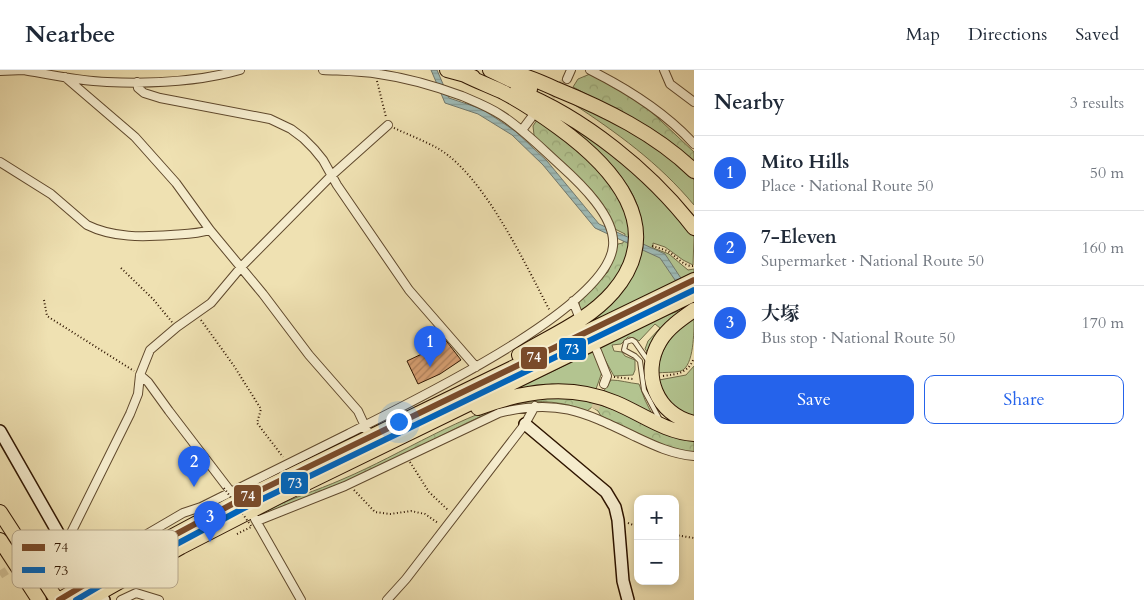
<!DOCTYPE html>
<html lang="en">
<head>
<meta charset="utf-8">
<style>
	:root { --surface:#fff; --page:#f6f6f7; --text:#1f2937; --muted:#747a83; --line:#e0e1e3; --accent:#2563eb }
	body { margin:0; font-family:Cardo,"Noto Serif JP",serif; background:var(--page); color:var(--text) }
	.controls { position:absolute; right:15px; bottom:15px; display:grid; overflow:hidden; border-radius:10px; box-shadow:0 2px 8px #0003 }
	.controls button { width:45px; height:45px; display:grid; place-items:center; padding:0; border:0; border-bottom:1px solid var(--line); background:var(--surface); color:var(--text); font:25px sans-serif }
	.you { position:absolute; left:398px; top:351px; width:18px; height:18px; margin:-12px; border:4px solid #fff; border-radius:50%; background:#1a73e8; box-shadow:0 0 0 8px #1a73e833 }
	.badge { display:grid; place-items:center; width:32px; height:32px; border-radius:50%; background:var(--accent); color:#fff; font-size:16px; font-weight:700 }
	.pin { position:absolute; translate:-50% -41px; filter:drop-shadow(0 1px 2px #0008) }
	.pin::after { content:''; position:absolute; top:26px; width:18px; height:15px; background:inherit; clip-path:polygon(0 0,100% 0,50% 100%) }
	.list { margin:0; padding:0; list-style:none }
	h2 { display:flex; justify-content:space-between; align-items:center; height:65px; margin:0; padding:0 20px; font-size:21px }
	h2 small { font-size:16px; font-weight:400; color:var(--muted) }
	.list li { display:grid; grid-template-columns:32px 1fr auto; gap:15px; align-items:center; box-sizing:border-box; height:75px; padding:0 20px; border-top:1px solid var(--line) }
	.list b { display:block; font-size:19px; white-space:nowrap }
	.list p { margin:0; font-size:16px; white-space:nowrap; color:var(--muted) }
	.list em { font-size:16px; font-style:normal; color:var(--muted) }
	.actions { display:flex; gap:10px; padding:15px 20px }
	.actions a { flex:1; padding:11px 0; border:1px solid var(--accent); border-radius:10px; text-align:center; font-size:18px; color:var(--accent) }
	.actions .main { background:var(--accent); color:#fff }
	.map { position:relative; flex:none; width:694px; height:530px; overflow:hidden }
	header { display:flex; align-items:center; gap:30px; box-sizing:border-box; height:70px; padding:0 25px; background:var(--surface); border-bottom:1px solid var(--line) }
	header strong { font-size:24px }
	nav { display:flex; gap:28px; margin-inline-start:auto; font-size:18px }
	main { display:flex }
	aside { flex:1; background:var(--surface) }
	.map>svg:first-child { display:block }
	.green { fill:#b3c490; stroke:#716c48 }
	.forest { fill:url(#forest-crowns); stroke:#716c48 }
	.water { fill:url(#water-rules); stroke:#72796e }
	.building { fill:url(#building-hatch); stroke:#2f1500 }
	.lines { fill:none; stroke-linecap:round; stroke-linejoin:round }
	.street-tunnel { stroke:#d2c297; stroke-width:8; stroke-dasharray:8 4; stroke-linecap:butt }
	.lane-casing { stroke:#5f482c; stroke-width:6 }
	.street-casing { stroke:#5f482c; stroke-width:10 }
	.secondary-casing { stroke:#2f1500; stroke-width:14 }
	.highway-casing { stroke:#2f1500; stroke-width:16 }
	.path { stroke:#2f1500; stroke-width:2; stroke-dasharray:1 2.5; stroke-linecap:butt }
	.lane { stroke:#f5eccd; stroke-width:4 }
	.street { stroke:#f5eccd; stroke-width:8 }
	.secondary { stroke:#f5eccd; stroke-width:11 }
	.highway { stroke:#efe1b2; stroke-width:14 }
	.path-bridge { stroke:#2f1500; stroke-width:2; stroke-dasharray:1 2.5; stroke-linecap:butt }
	.bus-1-casing { stroke:#f5eccd; stroke-width:10 }
	.bus-2-casing { stroke:#f5eccd; stroke-width:10 }
	.bus-1 { stroke:#7a4b2a; stroke-width:6 }
	.bus-2 { stroke:#0065bd; stroke-width:6 }
	.key { fill:#f5eccd; stroke:#baac90; stroke-width:1 }
	.key-label { font-size:14px; fill:#2f1500 }
	.line-badge { stroke:#f5eccd; stroke-width:2 }
	.badge-label { font-size:14px; text-anchor:middle; font-weight:bold; fill:#fff }
</style>
</head>
<body>
<header>
<strong>Nearbee</strong>
<nav><a>Map</a><a>Directions</a><a>Saved</a></nav>
</header>
<main>
<div class="map">
<svg width="694" height="530" viewBox="0 0 694 530">
	<defs>
		<pattern id="forest-crowns" width="20" height="18" patternUnits="userSpaceOnUse" patternTransform="scale(1.25)"><rect width="20" height="18" fill="#b3c490"/><path d="M2 6a3 3 0 1 1 6 0M12 15a3 3 0 1 1 6 0" fill="none" stroke="#9aa87a"/></pattern>
		<pattern id="water-rules" width="6" height="5" patternUnits="userSpaceOnUse" patternTransform="scale(1.25)"><rect width="6" height="5" fill="#9ebbb7"/><path d="M0 2.5h6" fill="none" stroke="#88a09c"/></pattern>
		<pattern id="building-hatch" width="6" height="6" patternUnits="userSpaceOnUse" patternTransform="scale(1.25)"><rect width="6" height="6" fill="#d8a073"/><path d="M-1 1l2-2M0 6l6-6M5 7l2-2" fill="none" stroke="#b0815c"/></pattern>
	</defs>
	<rect width="100%" height="100%" fill="#efe1b2"/>
	<filter id="stains"><feTurbulence type="fractalNoise" baseFrequency=".004" numOctaves="4"/><feColorMatrix values="0 0 0 0 .2 0 0 0 0 .09 0 0 0 0 .02 0 0 0 .5 -.17"/></filter>
	<radialGradient id="worn" r=".72"><stop offset=".6" stop-color="#630" stop-opacity="0"/><stop offset="1" stop-color="#630" stop-opacity=".3"/></radialGradient>
	<!-- green -->
	<path class="green" d="M572 33C611 48 665 79 694 110V135C658 92 617 63 572 33Z
		M561 51C571 54 581 63 590 69 627 95 668 130 694 167L693 195 683 190 665 177 653 173V178L669 184 688 200 694 199V202L604 246 588 251C605 237 627 223 633 200 635 193 635 185 637 177 638 170 641 162 641 154 639 111 591 75 561 51Z
		M690 237 649 284 645 279 648 271 660 258 655 254 639 271 634 268 628 267 621 274 612 275 614 281 622 282 625 286 635 290V300L633 305 614 306 599 279 664 246Z
		M694 247C694 262 694 296 681 301 673 303 664 302 657 303 661 276 673 263 694 247Z
		M593 282 602 302 596 319 552 314 509 322Z
		M694 296V346C675 342 662 329 659 310L686 305Z
		M611 310C620 310 629 313 639 314L645 330 653 346 603 322Z"/>
	<!-- forest -->
	<path class="forest" d="M590 4 643 34 694 82V93L635 50 573 17 578 9Z
		M539 47 582 82 621 128 629 153 630 180 620 204 596 232 580 242 579 231 608 202 618 174 623 173 625 164 615 159C604 124 566 95 540 72L534 65 533 56Z
		M578 327 694 368V383L671 379 601 346 598 341 592 337 587 341C565 332 539 329 516 334 494 339 473 350 453 360 418 377 383 396 347 411 319 424 290 432 263 445L262 443C288 429 316 421 343 409 402 384 463 343 525 329 541 325 561 327 578 327Z"/>
	<!-- water -->
	<path class="water" d="M431 0H437L449 28 482 39 515 61 547 91 599 154 665 184 694 228V238L660 188 595 158 543 95 512 65 478 44 445 33Z"/>
	<!-- building -->
	<path class="building" d="M444 268 461 290 440 304 418 314 407 291 426 282Z"/>
	<g class="lines">
		<!-- street-tunnel -->
		<path class="street-tunnel" d="M543 35 567 9
			M595 339 604 314
			M0 505 45 476"/>
		<!-- lane casing -->
		<g class="lane-casing">
			<path id="lane" d="M649 292 635 272 632 270 626 272 624 280 635 286 640 291 644 320 660 350"/>
		</g>
		<!-- street casing -->
		<g class="street-casing">
			<path id="street" d="M24 0C51 5 79 11 107 12 151 14 198 12 240 0
				M590 0C628 19 665 42 694 74
				M664 0 670 14 694 32
				M0 1 24 0
				M65 7 135 67 176 113 210 160 263 224 309 285 358 341 370 367
				M567 9 571 0
				M137 12 138 18 144 23 160 28 270 49 291 59 303 68 314 79 323 90 337 115 409 220 476 297
				M522 60 531 48
				M0 92 51 124 87 155C113 168 143 167 171 165 185 164 197 164 210 160
				M573 231 578 244
				M597 281 607 306 604 314
				M140 305 148 312 169 341 234 426
				M255 449 301 530
				M257 451 345 416 499 343C557 328 584 342 636 367 655 376 672 384 694 386
				M65 475 130 344 138 324 140 305 150 280 177 257 211 233 242 196 332 105 388 55
				M45 476 60 466
				M72 486 93 470 113 477H122L130 474 183 443 201 437C250 413 299 388 348 364 404 335 607 240 613 176 616 147 580 113 560 95 541 78 523 59 501 45 489 37 476 32 462 26 435 16 408 8 379 4 361 1 342 1 323 0
				M121 530 136 523 159 530
				M387 530 406 509 525 354 535 336"/>
		</g>
		<!-- secondary casing -->
		<g class="secondary-casing">
			<path id="secondary" d="M525 354 606 422 615 437 618 450 623 511 628 530
				M0 361 65 475 104 530"/>
		</g>
		<!-- highway casing -->
		<g class="highway-casing">
			<path id="highway" d="M447 0 473 7
				M490 0 530 19
				M509 2C525 5 541 12 556 19 605 39 656 64 694 101
				M465 5C477 11 490 16 503 22 522 32 540 44 558 57 612 96 669 157 613 222 588 251 550 266 519 285
				M517 21C583 47 651 102 694 158
				M694 240C681 249 668 258 660 271 640 304 657 345 694 353
				M478 338C523 321 570 313 616 333 642 344 665 362 694 364
				M0 442 57 530
				M0 470 39 530
				M59 530 111 499 238 431 694 210
				M87 530 181 477 280 426 694 224"/>
		</g>
		<!-- path -->
		<path class="path" d="M377 11 386 47
			M394 58C409 65 425 71 439 79 485 107 525 194 550 241
			M652 176C658 178 664 179 669 182 677 187 684 197 694 196
			M121 198 153 229 172 252
			M44 230 47 246 134 301
			M201 250 234 296 261 339 257 353 283 387
			M663 306C678 304 688 303 694 288
			M614 307 633 309
			M410 392 429 422 449 441
			M354 420 375 442 390 444 411 441 425 444 438 453
			M628 453 638 457
			M237 464 251 457
			M675 465 694 468"/>
		<!-- lane -->
		<use href="#lane" class="lane"/>
		<!-- street -->
		<use href="#street" class="street"/>
		<!-- secondary -->
		<use href="#secondary" class="secondary"/>
		<!-- highway -->
		<use href="#highway" class="highway"/>
		<!-- path-bridge -->
		<path class="path-bridge" d="M224 418 252 457"/>
		<!-- bus-1 casing -->
		<g class="bus-1-casing">
			<path id="bus-1" d="M59 530 111 499 238 431 694 210"/>
		</g>
		<!-- bus-2 casing -->
		<g class="bus-2-casing">
			<path id="bus-2" d="M76 530 115 507 242 439 694 220"/>
		</g>
		<!-- bus-1 -->
		<use href="#bus-1" class="bus-1"/>
		<!-- bus-2 -->
		<use href="#bus-2" class="bus-2"/>
	</g>
	<!-- legend -->
	<rect x="12" y="460" width="166" height="58" rx="8" class="key"/>
	<rect x="22" y="474" width="23" height="7" fill="#7a4b2a"/>
	<rect x="22" y="497" width="23" height="6" fill="#0065bd"/>
	<g class="key-label">
		<text x="54" y="482">74</text>
		<text x="54" y="505">73</text>
	</g>
	<g class="line-badge">
		<rect x="558" y="267" width="29" height="24" rx="5" fill="#0065bd"/>
		<rect x="520" y="276" width="28" height="24" rx="5" fill="#7a4b2a"/>
		<rect x="280" y="401" width="29" height="24" rx="5" fill="#0065bd"/>
		<rect x="233" y="414" width="29" height="24" rx="5" fill="#7a4b2a"/>
	</g>
	<g class="badge-label">
		<text x="572" y="284">73</text>
		<text x="534" y="292">74</text>
		<text x="295" y="418">73</text>
		<text x="248" y="431">74</text>
	</g>
	<rect width="100%" height="100%" filter="url(#stains)"/>
	<rect width="100%" height="100%" fill="url(#worn)"/>
</svg>
<div class="controls">
<button>+</button>
<button>−</button>
</div>
<div class="you"></div>
<div class="pin badge" style="left:430px;top:297px">1</div>
<div class="pin badge" style="left:194px;top:417px">2</div>
<div class="pin badge" style="left:210px;top:472px">3</div>
</div>
<aside>
<h2>Nearby<small>3 results</small></h2>
<ul class="list">
<li><span class="badge">1</span><div><b>Mito Hills</b><p>Place · National Route 50</p></div><em>50 m</em></li>
<li><span class="badge">2</span><div><b>7-Eleven</b><p>Supermarket · National Route 50</p></div><em>160 m</em></li>
<li><span class="badge">3</span><div><b>大塚</b><p>Bus stop · National Route 50</p></div><em>170 m</em></li>
</ul>
<div class="actions"><a class="main">Save</a><a>Share</a></div>
</aside>
</main>
</body>
</html>
